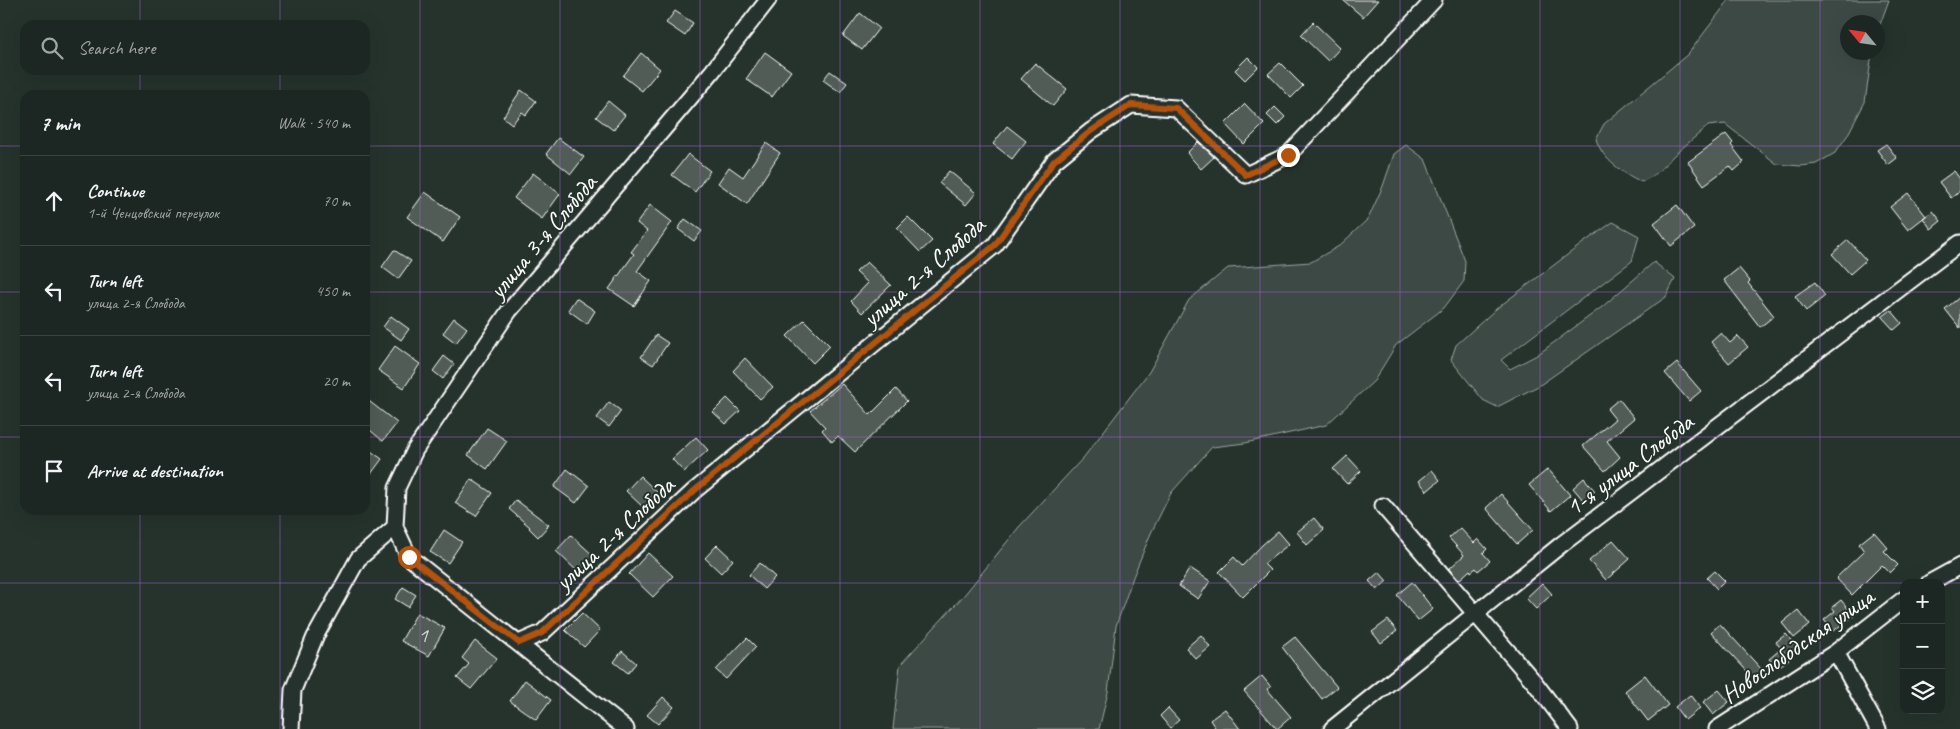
<!DOCTYPE html>
<html lang="en">
<head>
<meta charset="utf-8">
<style>
	:root { --surface:#1c2622; --page:#29322f; --text:#f1f3f6; --muted:#a0a5a5; --line:#3a4340 }
	body { margin:0; font-family:Caveat,sans-serif; background:var(--page); color:var(--text) }
	.controls { position:absolute; right:15px; bottom:15px; display:grid; overflow:hidden; border-radius:10px; box-shadow:0 5px 20px #0002 }
	.controls button { width:45px; height:45px; display:grid; place-items:center; padding:0; border:0; border-bottom:1px solid var(--line); background:var(--surface); color:var(--text); font:25px sans-serif }
	.compass { position:absolute; left:1840px; top:15px; width:45px; height:45px; border-radius:50%; background:var(--surface); box-shadow:0 5px 20px #0002; rotate:299deg }
	.stop { position:absolute; width:15px; height:15px; margin:-11px; border:4px solid #b45309; border-radius:50%; background:#fff }
	.stop.end { background:#b45309; border-color:#fff; box-shadow:0 1px 5px #0008 }
	.list { margin:0; padding:0; list-style:none }
	h2 { display:flex; justify-content:space-between; align-items:center; height:65px; margin:0; padding:0 20px; font-size:21px }
	h2 small { font-size:16px; font-weight:400; color:var(--muted) }
	.list li { display:grid; grid-template-columns:32px 1fr auto; gap:15px; align-items:center; box-sizing:border-box; height:90px; padding:0 20px; border-top:1px solid var(--line) }
	.list b { display:block; font-size:19px; white-space:nowrap }
	.list p { margin:0; font-size:16px; white-space:nowrap; color:var(--muted) }
	.list em { font-size:16px; font-style:normal; color:var(--muted) }
	.icon { flex:none; width:28px; height:28px; fill:none; stroke:currentColor; stroke-width:2; stroke-linecap:round; stroke-linejoin:round }
	.map { position:relative; flex:none; width:1960px; height:729px; overflow:hidden }
	.search { position:absolute; background:var(--surface); box-shadow:0 5px 20px #0002; left:20px; top:20px; width:350px; height:55px; display:flex; align-items:center; gap:12px; box-sizing:border-box; padding:0 18px; border-radius:15px; color:var(--muted); font-size:19px }
	.panel { position:absolute; background:var(--surface); box-shadow:0 5px 20px #0002; left:20px; top:90px; width:350px; height:425px; border-radius:15px }
	.map>svg:first-child { display:block }
	.green { fill:#3e4944; stroke:#9ea4a2 }
	.building { fill:#515c57; stroke:#fff }
	.lines { fill:none; stroke-linecap:round; stroke-linejoin:round }
	.street-casing { stroke:#fff; stroke-width:19 }
	.street { stroke:#26332d; stroke-width:15 }
	.route { stroke:#b45309; stroke-width:6 }
	.grid { fill:none; stroke:#9c61cf; stroke-width:1; stroke-opacity:0.55 }
	.labels { text-anchor:middle; stroke-width:4; stroke-linejoin:round; paint-order:stroke }
	.number-label { font-size:22px; fill:#d4d6d5 }
	.street-label { font-size:25px; fill:#fff; stroke:#26332d }
</style>
</head>
<body>
<div class="map">
<svg width="1960" height="729" viewBox="0 0 1960 729">
	<rect width="100%" height="100%" fill="#26332d"/>
	<filter id="ink" filterUnits="userSpaceOnUse"><feTurbulence type="fractalNoise" baseFrequency=".02" numOctaves="2"/><feDisplacementMap in="SourceGraphic" scale="10" xChannelSelector="R" yChannelSelector="G"/><feConvolveMatrix kernelMatrix="1 2 1 2 8 2 1 2 1" color-interpolation-filters="sRGB"/></filter>
	<g filter="url(#ink)">
		<!-- green -->
		<path class="green" d="M1729 0H1889L1878 30V22H1848V52L1872 53 1865 102 1847 136 1835 153 1816 164 1801 166 1777 164 1725 124 1708 126 1674 155 1657 173 1642 182C1623 173 1603 161 1596 139L1604 124 1688 54Z
			M1406 145 1425 159 1465 261 1464 281 1444 308 1396 345 1374 381 1326 425 1245 443 1212 447 1171 493 1151 533 1133 577 1116 626 1108 692 1099 729H893L900 665 965 594 1019 527 1084 457 1149 372 1189 300 1228 268 1311 262 1339 246 1368 219 1383 186 1394 154Z
			M1613 222 1639 236 1632 261 1501 360 1510 369 1537 355 1602 307 1654 262 1675 279 1666 297 1540 385 1497 407 1483 400 1451 360 1456 345 1496 309 1583 243Z"/>
		<!-- building -->
		<path class="building" d="M1343 0H1378L1363 17Z
			M675 11 693 23 685 36 666 23Z
			M860 13 879 28 862 50 843 36Z
			M1313 22 1340 48 1328 61 1301 35Z
			M765 52 791 71 772 97 746 79Z
			M641 53 660 69 642 91 623 76Z
			M1248 57 1258 67 1245 80 1235 70Z
			M1035 63 1067 89 1053 106 1021 79Z
			M1280 63 1303 86 1291 98 1268 74Z
			M830 71 847 83 840 92 823 80Z
			M521 90 536 101 526 115 522 112 512 124 503 117Z
			M608 101 625 115 613 130 596 117Z
			M1245 104 1264 124 1244 144 1225 124Z
			M1275 107 1285 117 1277 125 1267 115Z
			M1007 126 1026 141 1012 159 993 144Z
			M1726 134 1733 143 1731 145 1744 162 1734 171 1730 166 1704 185 1688 162Z
			M558 138 584 157 571 174 546 154Z
			M1198 142 1214 157 1201 169 1187 153Z
			M766 143 780 153 747 204 718 183 729 167 743 177Z
			M1886 144 1897 158 1888 165 1877 150Z
			M688 154 710 171 695 192 672 175Z
			M949 171 976 193 966 205 939 183Z
			M1954 171 1960 179V191L1951 198 1939 182Z
			M533 173 560 194 542 219 514 198Z
			M425 192 460 217 443 242 407 217Z
			M1908 193 1926 216 1908 230 1890 207Z
			M650 205 672 222 637 271 651 281 634 306 609 289 634 254 631 252 647 231 637 223Z
			M1677 205 1694 228 1671 246 1654 223Z
			M1933 211 1941 221 1931 229 1923 218Z
			M908 217 932 241 920 252 897 228Z
			M685 219 702 231 694 241 678 229Z
			M1848 240 1866 260 1850 274 1832 254Z
			M394 250 411 261 398 279 382 267Z
			M867 262 891 285 862 313 851 301 868 283 856 272Z
			M1739 268 1750 281 1748 283 1774 316 1760 327 1724 280Z
			M1815 282 1825 296 1806 311 1795 296Z
			M1960 297V328L1945 309Z
			M576 298 595 311 587 324 568 310Z
			M1891 310 1902 323 1894 330 1882 317Z
			M391 316 409 329 401 340 383 327Z
			M454 318 467 328 456 343 443 333Z
			M804 320 830 346 813 363 787 336Z
			M1721 333 1730 343 1738 336 1748 347 1729 363 1711 342Z
			M656 335 668 343 653 365 641 357Z
			M395 346 420 364 404 388 378 370Z
			M444 356 454 364 443 379 433 371Z
			M745 358 773 387 760 399 733 371Z
			M1677 363 1701 391 1689 401 1665 373Z
			M842 384 870 415 896 389 907 401 855 452 838 436 832 442 822 430 825 427 810 411Z
			M365 398 397 423 383 441 365 426Z
			M727 398 740 411 726 424 713 412Z
			M1619 399 1634 418 1607 441 1620 457 1605 471 1583 446 1615 419 1607 409Z
			M609 402 621 411 609 427 597 418Z
			M487 428 507 441 487 469 468 455Z
			M696 437 708 450 684 472 672 459Z
			M365 447 382 459 365 482Z
			M1347 456 1361 471 1347 484 1333 469Z
			M567 469 589 486 576 503 554 487Z
			M1548 469 1570 495 1551 511 1529 485Z
			M1432 470 1440 480 1427 491 1419 481Z
			M640 476 660 495 646 510 626 491Z
			M1584 478 1595 491 1584 501 1573 488Z
			M471 479 492 493 476 516 455 503Z
			M1501 494 1533 530 1517 544 1486 508Z
			M516 500 549 525 538 537 529 528 530 527 509 509Z
			M1314 518 1324 530 1307 545 1297 532Z
			M1460 528 1474 543 1478 539 1487 549 1483 553 1490 561 1478 571 1476 568 1471 572 1470 570 1459 580 1449 569 1464 555 1449 538Z
			M444 530 462 542 448 563 430 552Z
			M1278 531 1289 544 1264 564 1270 570 1243 597 1219 572 1234 557 1242 566 1262 545Z
			M1874 532 1888 548 1884 551 1898 565 1890 573 1882 565 1852 595 1836 578 1864 551 1859 544Z
			M571 535 596 558 580 574 556 551Z
			M1613 540 1630 559 1606 580 1589 561Z
			M717 545 733 560 721 573 705 558Z
			M648 553 673 576 653 597 629 574Z
			M760 563 775 577 764 589 749 575Z
			M1190 568 1210 581 1198 599 1179 586Z
			M1715 571 1725 581 1717 589 1707 578Z
			M1379 572 1387 581 1377 590 1369 581Z
			M1412 582 1433 609 1418 621 1397 595Z
			M1542 583 1552 594 1536 609 1526 598Z
			M403 587 416 595 408 607 395 599Z
			M1841 600 1854 616 1833 631 1824 620 1835 611 1832 607Z
			M1798 610 1810 625 1794 638 1782 623Z
			M417 613 445 628 429 656 401 641Z
			M582 613 600 630 584 647 565 630Z
			M1388 620 1397 631 1381 643 1372 632Z
			M1720 624 1764 672 1755 680 1711 632Z
			M1786 634 1796 647 1786 655 1776 642Z
			M1201 635 1210 647 1196 659 1186 648Z
			M1295 637 1337 687 1322 699 1282 647Z
			M747 638 756 647 726 679 716 670Z
			M475 641 497 658 471 689 457 678 469 664 462 658Z
			M1781 649 1789 659 1777 668 1769 659Z
			M622 651 636 663 628 673 614 662Z
			M1645 675 1668 705 1648 721 1625 691Z
			M1262 676 1271 687 1267 689 1291 717 1277 729 1244 691Z
			M525 680 551 700 536 720 510 701Z
			M1719 690 1729 702 1713 715 1703 702Z
			M1690 695 1700 708 1685 720 1675 707Z
			M663 697 674 707 658 724 647 715Z
			M1168 708 1179 720 1170 728 1160 716Z
			M1225 709 1240 729H1216L1210 720Z"/>
		<g class="lines">
			<!-- street casing -->
			<g class="street-casing">
				<path id="street" d="M1383 506 1535 683 1570 729
					M1929 583 1960 566
					M519 643 542 633 694 491 995 245 1054 161 1091 131 1131 105 1176 108 1246 175 1288 155 1434 0
					M1836 652 1878 729
					M291 729 293 690 315 637 358 559 395 527
					M626 729 409 557 395 527 397 488 415 450 509 311 711 73 768 0
					M1332 729 1562 544 1960 243
					M1717 729 1836 652 1904 599"/>
			</g>
			<!-- street -->
			<use href="#street" class="street"/>
		</g>
	</g>
	<g class="lines" filter="url(#ink)">
		<!-- route -->
		<path class="route" d="M409 557 519 643 542 633 694 491 995 245 1054 161 1091 131 1131 105 1176 108 1246 175 1288 155"/>
	</g>
	<!-- grid -->
	<path class="grid" d="M140 0V25M280 0V25M420 0V729M560 0V729M700 0V729M840 0V729M980 0V729M1120 0V729M1260 0V729M1400 0V729M1540 0V729M1680 0V729M1820 0V729M140 70V95M280 70V95M0 146H25M365 146H1960M0 292H25M365 292H1960M0 437H25M365 437H1960M140 510V729M280 510V729M0 583H1904M1941 583H1960"/>
	<g class="labels">
		<!-- number labels -->
		<g class="number-label">
			<text x="423" y="642">1</text>
		</g>
		<!-- street labels -->
		<g class="street-label">
			<text transform="translate(542 236) rotate(-50)" y="9">улица 3-я Слобода</text>
			<text transform="translate(923 271) rotate(-41)" y="9">улица 2-я Слобода</text>
			<text transform="translate(1629 464) rotate(-37)" y="9">1-я улица Слобода</text>
			<text transform="translate(614 533) rotate(-43)" y="9">улица 2-я Слобода</text>
			<text transform="translate(1797 645) rotate(-35)" y="9">Новослободская улица</text>
		</g>
	</g>
</svg>
<div class="controls">
<button>+</button>
<button>−</button>
<button><svg class="icon" aria-label="layers" viewBox="0 0 24 24"><path d="M12 4l9 5-9 5-9-5zM3 14l9 5 9-5"/></svg></button>
</div>
<svg class="compass" viewBox="-18 -18 36 36"><path d="M0-13l5 13h-10z" fill="#e53935"/><path d="M0 13l5-13h-10z" fill="#a0a5a5"/></svg>
<div class="stop" style="left:409px;top:557px"></div>
<div class="stop end" style="left:1288px;top:155px"></div>
<div class="search"><svg class="icon" aria-label="search" viewBox="0 0 24 24"><circle cx="10" cy="10" r="6"/><path d="M15 15l6 6"/></svg>Search here</div>
<section class="panel">
<h2>7 min<small>Walk · 540 m</small></h2>
<ul class="list">
<li><svg class="icon" aria-label="ahead" viewBox="0 0 24 24"><path d="M12 20V5M6 11l6-6 6 6"/></svg><div><b>Continue</b><p>1-й Ченцовский переулок</p></div><em>70 m</em></li>
<li><svg class="icon" aria-label="left" viewBox="0 0 24 24"><path d="M17 20v-9H6M10 6l-5 5 5 5"/></svg><div><b>Turn left</b><p>улица 2-я Слобода</p></div><em>450 m</em></li>
<li><svg class="icon" aria-label="left" viewBox="0 0 24 24"><path d="M17 20v-9H6M10 6l-5 5 5 5"/></svg><div><b>Turn left</b><p>улица 2-я Слобода</p></div><em>20 m</em></li>
<li><svg class="icon" aria-label="arrive" viewBox="0 0 24 24"><path d="M6 21V4h12l-3 4 3 4H6"/></svg><div><b>Arrive at destination</b></div></li>
</ul>
</section>
</div>
</body>
</html>
